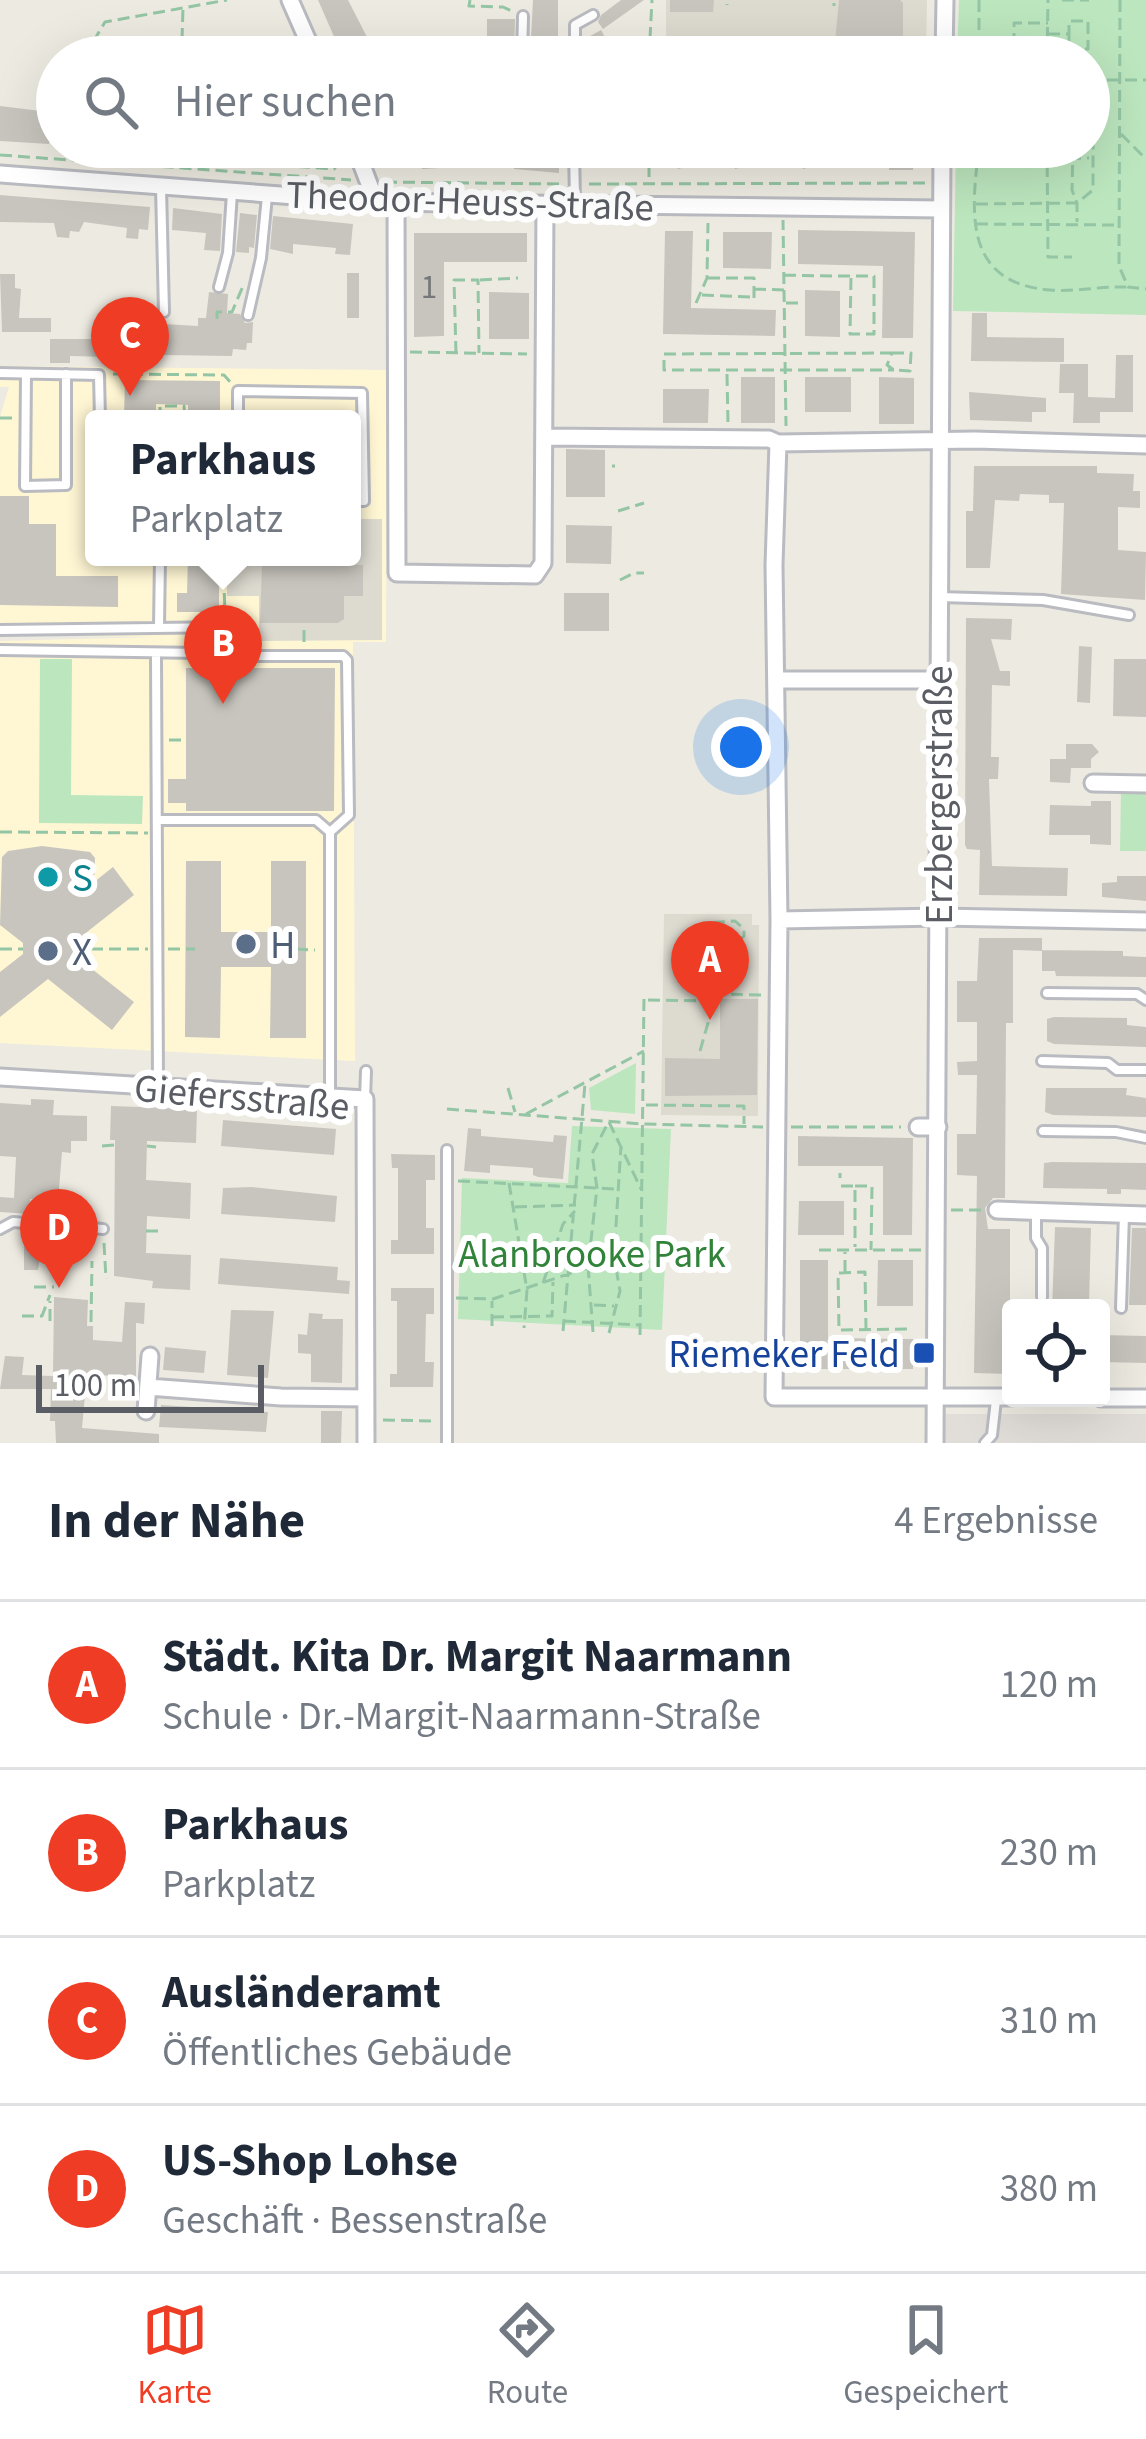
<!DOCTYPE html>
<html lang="de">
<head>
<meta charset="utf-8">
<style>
	:root { --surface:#fff; --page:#f2f2f3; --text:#1f2937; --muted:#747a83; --line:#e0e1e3; --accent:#ef3d25 }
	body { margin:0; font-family:"Source Sans 3",sans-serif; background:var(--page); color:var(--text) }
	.controls { position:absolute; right:36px; bottom:36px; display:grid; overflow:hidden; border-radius:12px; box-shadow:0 12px 48px #0002 }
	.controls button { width:108px; height:108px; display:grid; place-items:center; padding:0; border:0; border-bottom:3px solid var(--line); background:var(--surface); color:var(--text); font:60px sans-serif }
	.scale { position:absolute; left:36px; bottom:30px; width:228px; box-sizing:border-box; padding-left:12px; border:6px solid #5a5d63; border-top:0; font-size:33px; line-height:42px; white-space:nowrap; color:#5a5d63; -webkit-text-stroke:9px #fff; paint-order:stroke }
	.you { position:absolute; left:741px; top:747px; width:42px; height:42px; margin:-30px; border:9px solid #fff; border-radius:50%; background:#1a73e8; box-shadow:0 0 0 18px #1a73e833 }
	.badge { display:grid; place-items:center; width:78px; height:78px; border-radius:50%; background:var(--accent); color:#fff; font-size:39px; font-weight:700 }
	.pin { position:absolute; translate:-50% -99px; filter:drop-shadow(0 3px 6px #0008) }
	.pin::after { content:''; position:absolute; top:63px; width:42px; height:36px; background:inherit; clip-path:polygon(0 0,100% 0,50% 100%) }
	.popup { position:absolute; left:85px; top:410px; width:276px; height:156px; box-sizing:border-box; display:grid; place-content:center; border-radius:12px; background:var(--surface); filter:drop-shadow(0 3px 9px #0005); font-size:39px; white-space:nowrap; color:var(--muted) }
	.popup b { font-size:45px; color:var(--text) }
	.popup::after { content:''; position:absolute; left:50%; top:100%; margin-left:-24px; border:24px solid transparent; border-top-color:var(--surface) }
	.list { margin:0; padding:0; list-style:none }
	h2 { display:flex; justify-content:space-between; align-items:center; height:156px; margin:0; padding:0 48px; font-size:51px }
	h2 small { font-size:39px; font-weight:400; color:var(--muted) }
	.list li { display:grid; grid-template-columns:78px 1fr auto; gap:36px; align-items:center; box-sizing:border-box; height:168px; padding:0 48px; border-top:3px solid var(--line) }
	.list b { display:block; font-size:45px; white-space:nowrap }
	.list p { margin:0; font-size:39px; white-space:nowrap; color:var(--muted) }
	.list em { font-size:39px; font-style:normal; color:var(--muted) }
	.icon { flex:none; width:66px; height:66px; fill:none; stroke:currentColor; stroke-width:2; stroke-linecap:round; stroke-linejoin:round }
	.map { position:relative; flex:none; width:1146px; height:1443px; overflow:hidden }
	.search { position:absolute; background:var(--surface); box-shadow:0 12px 48px #0002; left:36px; right:36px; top:36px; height:132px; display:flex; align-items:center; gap:30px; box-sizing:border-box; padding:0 42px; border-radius:66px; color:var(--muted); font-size:45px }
	.sheet { height:828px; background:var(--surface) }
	nav { display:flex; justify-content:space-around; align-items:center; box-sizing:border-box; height:168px; border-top:3px solid var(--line); background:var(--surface); font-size:33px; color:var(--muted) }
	nav a { display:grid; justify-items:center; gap:6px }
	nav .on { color:var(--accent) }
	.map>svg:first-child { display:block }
	.commercial { fill:#fff7d4; fill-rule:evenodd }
	.industrial { fill:#e1ded9 }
	.education { fill:#dddad0 }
	.green { fill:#bce6be }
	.building { fill:#c8c5be }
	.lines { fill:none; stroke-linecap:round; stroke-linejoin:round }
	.lane-casing { stroke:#b9bbc1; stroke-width:14 }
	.street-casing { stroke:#b9bbc1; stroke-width:21 }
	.path { stroke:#94c5a4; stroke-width:3; stroke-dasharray:12 6; stroke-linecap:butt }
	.lane { stroke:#fff; stroke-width:8 }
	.street { stroke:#fff; stroke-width:15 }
	.culture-dot { fill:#0f9aa8; stroke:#fff; stroke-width:4.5 }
	.service-dot { fill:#5c6f8a; stroke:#fff; stroke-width:4.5 }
	.transit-dot { fill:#1a4fb4; stroke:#fff; stroke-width:4.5 }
	.labels { text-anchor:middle; stroke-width:12; stroke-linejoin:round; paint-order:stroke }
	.number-label { font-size:33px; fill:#76777a }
	.street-label { font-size:39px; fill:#5a5d63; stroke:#fff }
	.culture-label { font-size:39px; fill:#0d838f; stroke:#fff; text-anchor:start }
	.service-label { font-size:39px; fill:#4e5e75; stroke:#fff; text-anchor:start }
	.park-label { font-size:39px; fill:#308338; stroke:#fff }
	.transit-label { font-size:39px; fill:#164399; stroke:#fff; text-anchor:end }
</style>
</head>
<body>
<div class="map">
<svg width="1146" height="1443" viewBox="0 0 1146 1443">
	<rect width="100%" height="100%" fill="#edebe1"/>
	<!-- commercial -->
	<path class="commercial" d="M0 366 387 370 386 642H353L355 1061 0 1043V641L157 637 0 635V417L9 387H0ZM94 419H352V557H94Z"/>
	<!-- industrial -->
	<path class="industrial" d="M939 1414H1146V1443H938Z"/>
	<!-- education -->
	<path class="education" d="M666 0H927L926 57H666Z
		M352 519H382V640L259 641V596H227V557H352Z
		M664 914H752V925H759L758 1116 661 1115Z"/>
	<!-- green -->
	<path class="green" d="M959 0H1146V315L953 311 956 147H1089V57H957Z
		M280 147H332L336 155 327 166 279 163Z
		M40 659H72L71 795 143 796 142 824 39 823Z
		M1121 791H1146V851H1120Z
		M636 1063 635 1114 591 1110 589 1088Z
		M572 1126 671 1129 662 1330 458 1319 462 1178 568 1183Z"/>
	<!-- building -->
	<path class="building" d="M318 0H348L367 37 363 39 371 57H343Z
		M533 0H558V57H530Z
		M621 0H644L603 29 598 22 601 15Z
		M670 0H714L713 12H670Z
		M839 0H900L903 3V57H846V42H835Z
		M487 19H515L514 57H487Z
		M601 30 606 39 615 57H587L583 51V40Z
		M0 106 57 113V135H50L49 144 0 141Z
		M419 147H485L488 165 422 169 421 159 394 163 388 150Z
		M514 147 559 150V173L514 169Z
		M672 147H696L700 163 678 169Z
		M733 147H869V150L803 169 798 151 735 169 732 160 707 167 704 155Z
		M889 147H913V170H889Z
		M0 195 150 207 148 230 139 229 138 239 126 238 127 228 84 222 79 232 70 231 69 238 57 237 54 223 0 222Z
		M173 208 222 214 220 251 204 250 206 233 172 230Z
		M240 213 257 215 254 248 249 247V253L236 252Z
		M273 216 353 224 350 255 335 254 336 248 293 244V254L270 249Z
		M798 230 915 232 913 338H882L883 266 798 264Z
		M665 231H693L691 308 776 310 775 336 663 334Z
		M723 232H772L771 269 723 268Z
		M414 233H527V262H444V336L414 337Z
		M347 273H359V318H347Z
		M0 274H15V288L21 289 19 318H51V332H2Z
		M805 290 840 291V337L805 336Z
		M209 292 228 294 227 313 240 314 245 323 253 322 252 343H247L246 350 233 349 232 356 162 355 164 324 198 326V318H206Z
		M489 292 529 293V339H489Z
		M972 313H987V337L1064 338V362L971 361Z
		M50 339H110V357L70 356V363H50Z
		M1116 355H1133V412H1100V423H1073L1074 393H1059L1060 364H1088V397L1115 398Z
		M741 377H775V423H741Z
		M805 377H851V412H805Z
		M879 377 914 378V424H879Z
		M125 380 220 381V419H188V405L156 404V419H124Z
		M663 389H709L708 423H663Z
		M969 392 1046 398V412H1032V422L970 420Z
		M566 449 605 450V497H566Z
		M974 466H1097V473L1134 474 1133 491H1140V508L1118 507V550L1146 552 1145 600 1061 594 1064 503H1049V495L1020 494 1019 501 995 500 990 568H966V511H973Z
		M0 496H29V524H56V576H118V607L0 605Z
		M566 525 612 526 611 564 566 563Z
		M188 557H219V619L202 618V612H177V593H187Z
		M262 565H363V596H344V619L338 623H260Z
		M564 593H609V631H564Z
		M966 618 1012 619 1011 640 991 639 1000 671H1010V686L992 685 991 757H999L998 779H989L992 866 1068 868 1067 896 979 895 980 850 967 849 965 845Z
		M1079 646 1092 647 1090 703 1077 702Z
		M1114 659H1146V717L1113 716Z
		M186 668H196L204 676 212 668H335L334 811H186V803H168V779H186Z
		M1066 744H1092L1099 752 1091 759V768H1071L1070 783 1050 782V759H1066Z
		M1091 801H1111V845L1090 844V835H1049L1050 805 1091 806Z
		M42 846 90 852 95 858 94 882 113 867 134 895 73 943V954L134 1002 112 1030 48 979 0 1017V972L23 954V943L0 925 2 857 8 851Z
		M186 861H221V932H271V861H306V1038H270L271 967H221L220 1038 185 1037Z
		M1117 876H1146V901L1102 897V883L1117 882Z
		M979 938H1042V951L1013 950V1023H1006L1005 1198H993L985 1208 988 1229H1010V1374L974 1373 977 1176 957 1175V1134H976L977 1075H958L957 1062 977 1061V1022H957V981H977Z
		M1042 950 1123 951V956L1146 957V977L1056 976 1055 971H1042Z
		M720 999H758L757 1095 665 1096V1058L720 1059Z
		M1054 1017 1127 1018V1025L1146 1027V1047L1054 1044 1047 1041V1019Z
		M1046 1088H1127L1126 1095 1146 1098V1117L1053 1115 1045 1112Z
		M31 1099 54 1100 53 1115 87 1116V1141H71V1153L62 1152 58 1201 30 1199 29 1214 0 1212V1197L14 1198 16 1157 0 1156V1103L31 1105Z
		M111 1106 197 1109 196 1143 147 1141 146 1180 191 1183 190 1219 147 1216 146 1253 191 1255 190 1290 152 1288 153 1281 114 1276 115 1140H110Z
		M223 1120 336 1129 334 1155 221 1146Z
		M468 1128 481 1129V1136L553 1142 554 1135 567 1136 563 1179 538 1177 533 1175V1168L490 1165V1173L464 1171Z
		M798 1136 913 1138 912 1235H883V1166H798Z
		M391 1154 435 1155V1180H426V1228H434V1254H391V1240H398V1168H392Z
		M1052 1162 1146 1163V1190L1121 1189V1194H1107V1189L1043 1188 1044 1163Z
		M252 1187 337 1196 335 1222 221 1214 223 1188Z
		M799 1201H844V1235H798Z
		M1055 1227 1091 1228 1089 1305 1052 1308Z
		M1132 1228H1146V1305H1129Z
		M24 1240H43L38 1270H24Z
		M220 1258 338 1267 337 1280 350 1281 349 1294 218 1284Z
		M800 1260H828V1338L913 1339V1369H800Z
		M878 1260H913V1306H877Z
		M391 1288H434V1314H426L425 1362H434L433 1387H390V1374H397V1301H391Z
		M54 1297 88 1300 87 1326H93V1340L122 1342 125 1302 145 1303 144 1324 136 1323V1378L87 1374 82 1428 159 1434V1443H56L55 1421H50L51 1389H0L5 1356 24 1357 22 1375 53 1376Z
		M231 1310 274 1311 268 1378 227 1375Z
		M309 1313 323 1314 322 1319H343L342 1383 311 1382V1354L298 1353V1334L307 1335Z
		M1101 1335 1146 1336V1363L1101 1362Z
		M165 1347 206 1351 204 1373 163 1370Z
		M161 1405 268 1412 266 1432 159 1427Z
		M321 1411H342L341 1443H321Z"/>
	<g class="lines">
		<!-- lane casing -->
		<g class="lane-casing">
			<path id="lane" d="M522 57 523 16
				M575 57V25L593 15
				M574 147 575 203
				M161 187 164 312
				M219 287 228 253 232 193
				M248 315 261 258 267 196
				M0 373 99 375 100 419
				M26 374 25 486 66 485V374
				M238 419V391L362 393 364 501H352
				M939 597 1043 600 1129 615
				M159 627 160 557
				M0 630 232 627 234 655
				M0 650 201 653 204 668
				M156 654 158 1085
				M204 656H343L347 660 349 815 330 832
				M159 820H316L330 832V1097
				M1047 993 1137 994 1146 1000
				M1042 1061 1108 1063 1117 1070H1146
				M365 1099 366 1071
				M1043 1131 1116 1132 1146 1138
				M1036 1213V1238L1042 1248V1297
				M0 1229 13 1222 103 1229
				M1121 1308 1124 1214
				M447 1443V1150
				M985 1443 992 1435 996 1400"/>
		</g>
		<!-- street casing -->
		<g class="street-casing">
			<path id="street" d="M290 0 315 57
				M944 57 945 0
				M355 147 376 202
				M0 174 376 202 941 209
				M396 202 397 573 535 575 543 563 545 204
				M545 437 769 439 778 443 975 440 1146 445
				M778 443 774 565 779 920 774 1397H1011
				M776 680H938
				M1093 783 1146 784
				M779 920 940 917 1146 921
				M0 1077 365 1099 366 1443
				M918 1127H938
				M997 1210 1146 1215
				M148 1387 281 1397 366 1398
				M1101 1398H1146
				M146 1411 150 1356
				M935 1443 942 147"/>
		</g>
		<!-- path -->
		<path class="path" d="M470 0 469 6 503 7 514 12
			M979 0V57
			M1062 0H1089
			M1120 0 1119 266 1128 287 1146 289
			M727 5V4
			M834 6V3
			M1048 34H1069V21H1088V49H1069V34
			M182 40 183 8
			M1048 47H1014V23H1048
			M217 57 210 45 182 42 176 55 95 49 96 37 105 22 227 0
			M649 57 652 0
			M1047 57 1048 0
			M1089 80H1146
			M1089 122H1098V114
			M1121 134 1146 159
			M649 147V181
			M979 147C971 213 963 283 1050 290 1076 292 1101 286 1126 287
			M1047 147 1048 257H1072
			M1073 147 1072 190 1077 203V222
			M0 155 351 180
			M979 160 1089 158
			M160 164 167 161 151 160V154H176
			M262 164 334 169 342 159 337 147
			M175 165 186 166
			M188 167 189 155
			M385 182 561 184
			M589 184 927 183
			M976 204 1077 203 1093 190V122
			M976 224 1117 225
			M784 275C814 276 844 276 874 276V334H850L851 276
			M708 278H754V304
			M480 280 518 278
			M754 289 784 290 783 220
			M784 290 786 426
			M702 295 752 297
			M696 303 707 278 708 223
			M786 303H799
			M217 319V312H232L243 286
			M410 352 527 354
			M456 353 454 280H478L479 353
			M892 353 664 354V370H894
			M892 353H911L910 371 894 370 887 365Z
			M113 374 224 375 231 383
			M727 374 728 424
			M0 418H12
			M160 419V406H184L185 419
			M612 466H615
			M618 511 644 503
			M223 557 225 613
			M620 580 634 573H644
			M304 642V626
			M169 740H186
			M0 832 148 833
			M0 949H23
			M73 949H148
			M168 949H195
			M296 949 315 950
			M715 986 728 969 732 945 744 936V929L735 921 704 923 692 939 693 957 709 984 715 986V994
			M648 1000 715 1001V994L764 995
			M700 1051 714 1002
			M508 1088 515 1112
			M646 1105 744 1106V1124
			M447 1109 643 1124 763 1127
			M526 1114 644 1051
			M609 1122 641 1189
			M791 1127H901
			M102 1146 115 1145
			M147 1146 156 1147
			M840 1178V1173
			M458 1181 616 1189
			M509 1183 527 1290 524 1328
			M841 1186H855V1247
			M855 1186H872L871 1250
			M515 1207 576 1205
			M951 1210H983
			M146 1231H159
			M104 1243 106 1279
			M819 1250H923
			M845 1272V1252
			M543 1283 563 1224 575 1211
			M34 1287H54
			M456 1298 493 1299 641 1250
			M594 1305 614 1306
			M22 1316H42L50 1295
			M492 1317 552 1316 553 1282
			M50 1321V1301
			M564 1321 639 1325
			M91 1322 92 1261
			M492 1326V1301
			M866 1330 865 1272 838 1273 839 1330 910 1329
			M563 1331 585 1084
			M593 1332 588 1266 597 1188 592 1154 608 1123
			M609 1333 620 1291 614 1257 621 1146
			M640 1335 644 996
			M383 1420 434 1421"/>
		<!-- lane -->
		<use href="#lane" class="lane"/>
		<!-- street -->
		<use href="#street" class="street"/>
	</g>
	<!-- markers -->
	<circle class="culture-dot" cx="48" cy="877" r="12"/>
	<g class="service-dot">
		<circle cx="246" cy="944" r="12"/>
		<circle cx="48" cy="951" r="12"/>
	</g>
	<rect class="transit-dot" x="912" y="1341" width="24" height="24" rx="6"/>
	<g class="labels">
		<!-- number labels -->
		<g class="number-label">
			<text x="429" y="298">1</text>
		</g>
		<!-- street labels -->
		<g class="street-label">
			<text transform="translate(470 200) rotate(2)" y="14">Theodor-Heuss-Straße</text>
			<text transform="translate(938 795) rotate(-90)" y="14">Erzbergerstraße</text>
			<text transform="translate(242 1096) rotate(5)" y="14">Giefersstraße</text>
		</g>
		<!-- culture labels -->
		<g class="culture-label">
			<text x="72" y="891">S</text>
		</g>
		<!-- service labels -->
		<g class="service-label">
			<text x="270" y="958">H</text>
			<text x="72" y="965">X</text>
		</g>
		<!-- park labels -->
		<g class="park-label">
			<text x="592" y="1267">Alanbrooke Park</text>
		</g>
		<!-- transit labels -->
		<g class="transit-label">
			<text x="900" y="1367">Riemeker Feld</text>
		</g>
	</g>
</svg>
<div class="controls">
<button><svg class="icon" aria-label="locate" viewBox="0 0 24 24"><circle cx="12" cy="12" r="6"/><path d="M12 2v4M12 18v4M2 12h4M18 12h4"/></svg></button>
</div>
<div class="scale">100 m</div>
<div class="you"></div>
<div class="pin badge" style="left:710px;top:1020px">A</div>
<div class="pin badge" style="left:223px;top:704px">B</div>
<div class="popup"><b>Parkhaus</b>Parkplatz</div>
<div class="pin badge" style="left:130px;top:396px">C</div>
<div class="pin badge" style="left:59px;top:1288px">D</div>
<div class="search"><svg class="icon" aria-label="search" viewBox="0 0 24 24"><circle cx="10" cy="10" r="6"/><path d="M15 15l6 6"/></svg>Hier suchen</div>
</div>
<section class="sheet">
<h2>In der Nähe<small>4 Ergebnisse</small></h2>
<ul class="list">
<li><span class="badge">A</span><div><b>Städt. Kita Dr. Margit Naarmann</b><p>Schule · Dr.-Margit-Naarmann-Straße</p></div><em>120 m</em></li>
<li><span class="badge">B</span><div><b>Parkhaus</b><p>Parkplatz</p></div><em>230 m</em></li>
<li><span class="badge">C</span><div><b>Ausländeramt</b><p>Öffentliches Gebäude</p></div><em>310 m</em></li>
<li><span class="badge">D</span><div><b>US-Shop Lohse</b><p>Geschäft · Bessenstraße</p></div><em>380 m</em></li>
</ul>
</section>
<nav>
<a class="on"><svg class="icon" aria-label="map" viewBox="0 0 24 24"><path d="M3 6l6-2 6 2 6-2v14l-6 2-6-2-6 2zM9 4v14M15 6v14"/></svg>Karte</a>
<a><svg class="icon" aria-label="directions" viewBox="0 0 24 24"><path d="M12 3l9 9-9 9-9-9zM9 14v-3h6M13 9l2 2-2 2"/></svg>Route</a>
<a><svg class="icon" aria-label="saved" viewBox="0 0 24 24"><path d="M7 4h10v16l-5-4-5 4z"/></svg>Gespeichert</a>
</nav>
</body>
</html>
